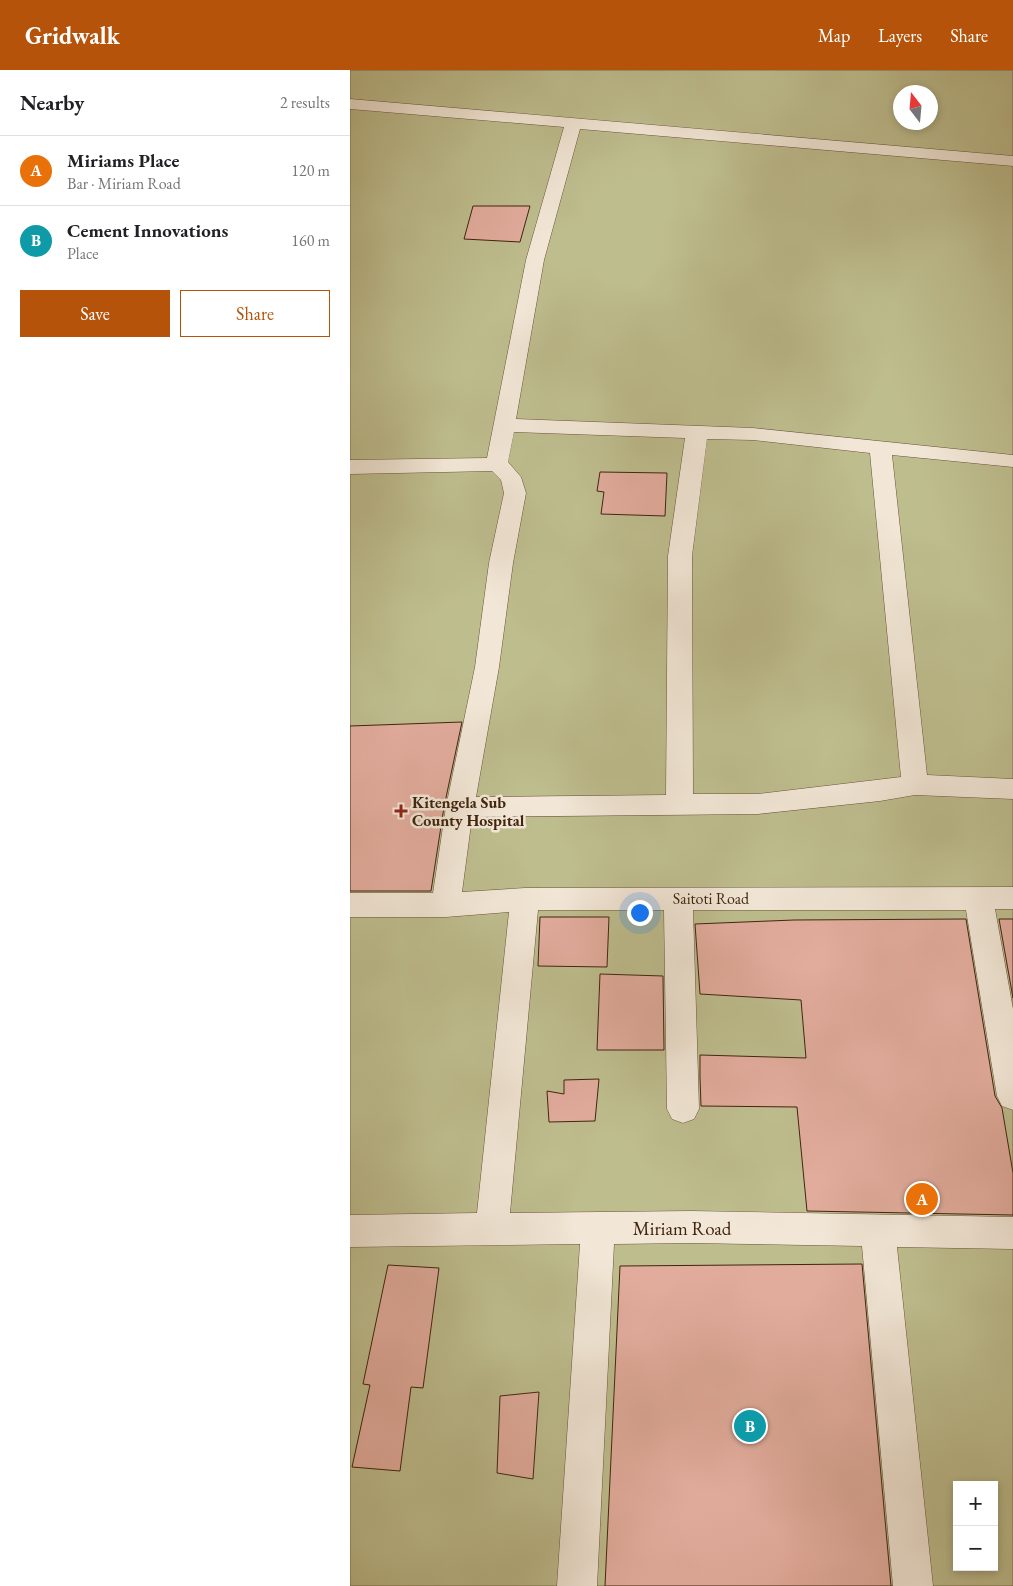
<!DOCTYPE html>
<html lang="en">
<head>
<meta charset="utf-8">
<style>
	:root { --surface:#fff; --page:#f6f6f6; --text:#202124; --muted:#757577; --line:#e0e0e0; --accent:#b45309 }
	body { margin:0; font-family:"EB Garamond",serif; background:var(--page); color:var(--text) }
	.controls { position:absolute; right:15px; bottom:15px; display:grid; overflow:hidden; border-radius:0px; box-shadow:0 2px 8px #0003 }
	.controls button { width:45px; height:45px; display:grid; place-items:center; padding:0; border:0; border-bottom:1px solid var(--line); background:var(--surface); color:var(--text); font:25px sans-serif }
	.compass { position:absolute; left:543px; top:15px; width:45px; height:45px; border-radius:50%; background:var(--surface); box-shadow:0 2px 8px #0003; rotate:344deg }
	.you { position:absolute; left:289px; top:842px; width:18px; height:18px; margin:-12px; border:4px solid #fff; border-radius:50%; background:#1a73e8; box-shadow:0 0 0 8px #1a73e833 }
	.badge { display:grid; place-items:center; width:32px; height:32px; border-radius:50%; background:var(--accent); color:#fff; font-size:16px; font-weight:700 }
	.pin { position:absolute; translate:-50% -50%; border:2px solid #fff; box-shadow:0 1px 5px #0006 }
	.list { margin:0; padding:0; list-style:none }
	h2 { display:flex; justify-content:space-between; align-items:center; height:65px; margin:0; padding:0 20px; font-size:21px }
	h2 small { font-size:16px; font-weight:400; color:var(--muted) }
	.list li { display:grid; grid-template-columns:32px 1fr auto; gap:15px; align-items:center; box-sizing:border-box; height:70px; padding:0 20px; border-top:1px solid var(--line) }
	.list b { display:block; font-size:19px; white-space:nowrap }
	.list p { margin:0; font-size:16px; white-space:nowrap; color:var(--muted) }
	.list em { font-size:16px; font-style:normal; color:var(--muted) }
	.actions { display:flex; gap:10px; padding:15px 20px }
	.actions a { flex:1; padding:11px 0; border:1px solid var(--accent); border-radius:0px; text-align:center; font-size:18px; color:var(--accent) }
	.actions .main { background:var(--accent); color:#fff }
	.map { position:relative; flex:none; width:663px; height:1516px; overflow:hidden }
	header { display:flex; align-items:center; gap:30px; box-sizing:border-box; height:70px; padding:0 25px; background:var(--accent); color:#fff }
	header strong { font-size:24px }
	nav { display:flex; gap:28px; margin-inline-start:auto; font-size:18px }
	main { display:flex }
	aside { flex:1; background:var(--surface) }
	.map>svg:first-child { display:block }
	.green { fill:#bebd8e; stroke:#7f704e; fill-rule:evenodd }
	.building { fill:#e2ac9d; stroke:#40240e }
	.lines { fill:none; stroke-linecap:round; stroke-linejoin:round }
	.minor-casing { stroke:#6b523b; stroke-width:1 }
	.minor { fill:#f2e7d7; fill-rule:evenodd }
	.poi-dot { fill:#8f2418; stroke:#f2e7d7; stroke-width:2 }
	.labels { text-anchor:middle; stroke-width:5; stroke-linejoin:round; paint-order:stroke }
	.poi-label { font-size:16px; font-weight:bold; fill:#40240e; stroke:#f2e7d7; text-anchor:start }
	.street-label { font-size:16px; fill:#40240e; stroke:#f2e7d7 }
	.near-street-label { font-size:19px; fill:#40240e; stroke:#f2e7d7 }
</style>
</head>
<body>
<header>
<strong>Gridwalk</strong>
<nav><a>Map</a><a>Layers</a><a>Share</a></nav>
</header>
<main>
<aside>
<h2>Nearby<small>2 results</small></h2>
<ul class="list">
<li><span class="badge" style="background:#e8710a">A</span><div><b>Miriams Place</b><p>Bar · Miriam Road</p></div><em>120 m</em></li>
<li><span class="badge" style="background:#0f9aa8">B</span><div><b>Cement Innovations</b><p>Place</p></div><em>160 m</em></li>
</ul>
<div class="actions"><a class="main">Save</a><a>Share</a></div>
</aside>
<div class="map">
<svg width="663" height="1516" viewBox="0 0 663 1516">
	<rect width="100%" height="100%" fill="#ebdac1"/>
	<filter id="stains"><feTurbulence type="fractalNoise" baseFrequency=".004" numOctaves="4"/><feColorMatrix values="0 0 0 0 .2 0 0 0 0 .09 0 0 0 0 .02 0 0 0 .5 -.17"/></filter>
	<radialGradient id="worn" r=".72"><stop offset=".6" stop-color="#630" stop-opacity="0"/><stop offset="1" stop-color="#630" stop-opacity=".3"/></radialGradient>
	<!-- green -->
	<path class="green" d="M0 0H663V1516H0ZM550 22H580V52H550ZM607 1415H644V1497H607Z"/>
	<!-- building -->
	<path class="building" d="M123 136H180L170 172 114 169Z
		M250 402 317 403 315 446 251 444 254 422 247 421Z
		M112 652 94 737 81 821H0V656Z
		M190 847H259L257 897 188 896Z
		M616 849 645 1026 652 1038 663 1103V1145L457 1141 447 1037 351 1036 350 1007V985L456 988 451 930 350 924 345 854 444 850Z
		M649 849H663V928Z
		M250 904 313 906 314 980H247Z
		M249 1009 245 1051 199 1052 197 1021 214 1024V1010Z
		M512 1194 541 1516H255L270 1196Z
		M38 1195 89 1198 73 1318 61 1317 50 1401 2 1397 20 1315 13 1314Z
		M189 1322 183 1409 147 1403 150 1326Z"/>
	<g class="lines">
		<!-- minor casing -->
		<g class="minor-casing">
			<path id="minor" d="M0 29 663 86V96L230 59 194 190 166 349 403 358 663 385V397L542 385 577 705 663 709V729L565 725 530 731 408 744 122 747 112 822 175 818 663 817V839H645L663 939V1040L652 1036 647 1026 616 840H343L349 1039 344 1049 333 1053 322 1049 317 1039 314 840H188L160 1143 341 1141 663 1147V1179L547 1177 583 1516H543L512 1176 341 1173 264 1174 247 1516H207L230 1174 0 1177V1145L127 1143 159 842 96 847H0V823H83L96 737 125 597 139 493 154 423 151 410 142 401 0 404V390L137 388 176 190 214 57 0 39ZM164 362 335 368 318 486 316 725 126 727 149 597 163 493 176 423 171 407 158 392ZM357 369 403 370 520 383 551 707 408 724H343L342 486Z"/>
		</g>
		<!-- minor -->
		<use href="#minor" class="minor"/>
	</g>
	<!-- markers -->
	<path class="poi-dot" d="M48.5 733.5h5v5h5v5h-5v5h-5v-5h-5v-5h5z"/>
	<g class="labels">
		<!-- poi labels -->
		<g class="poi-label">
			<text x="62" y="738">Kitengela Sub<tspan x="62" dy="18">County Hospital</tspan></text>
		</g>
		<!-- street labels -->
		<g class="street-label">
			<text x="361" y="834">Saitoti Road</text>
		</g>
		<!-- near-street labels -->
		<g class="near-street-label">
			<text x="332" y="1165">Miriam Road</text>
		</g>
	</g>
	<rect width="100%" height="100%" filter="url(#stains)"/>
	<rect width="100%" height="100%" fill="url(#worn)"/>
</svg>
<div class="controls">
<button>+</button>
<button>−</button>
</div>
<svg class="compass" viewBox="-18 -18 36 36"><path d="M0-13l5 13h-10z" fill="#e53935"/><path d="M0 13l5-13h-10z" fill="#757577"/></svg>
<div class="you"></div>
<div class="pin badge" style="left:572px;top:1129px;background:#e8710a">A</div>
<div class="pin badge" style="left:400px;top:1356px;background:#0f9aa8">B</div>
</div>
</main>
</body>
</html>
